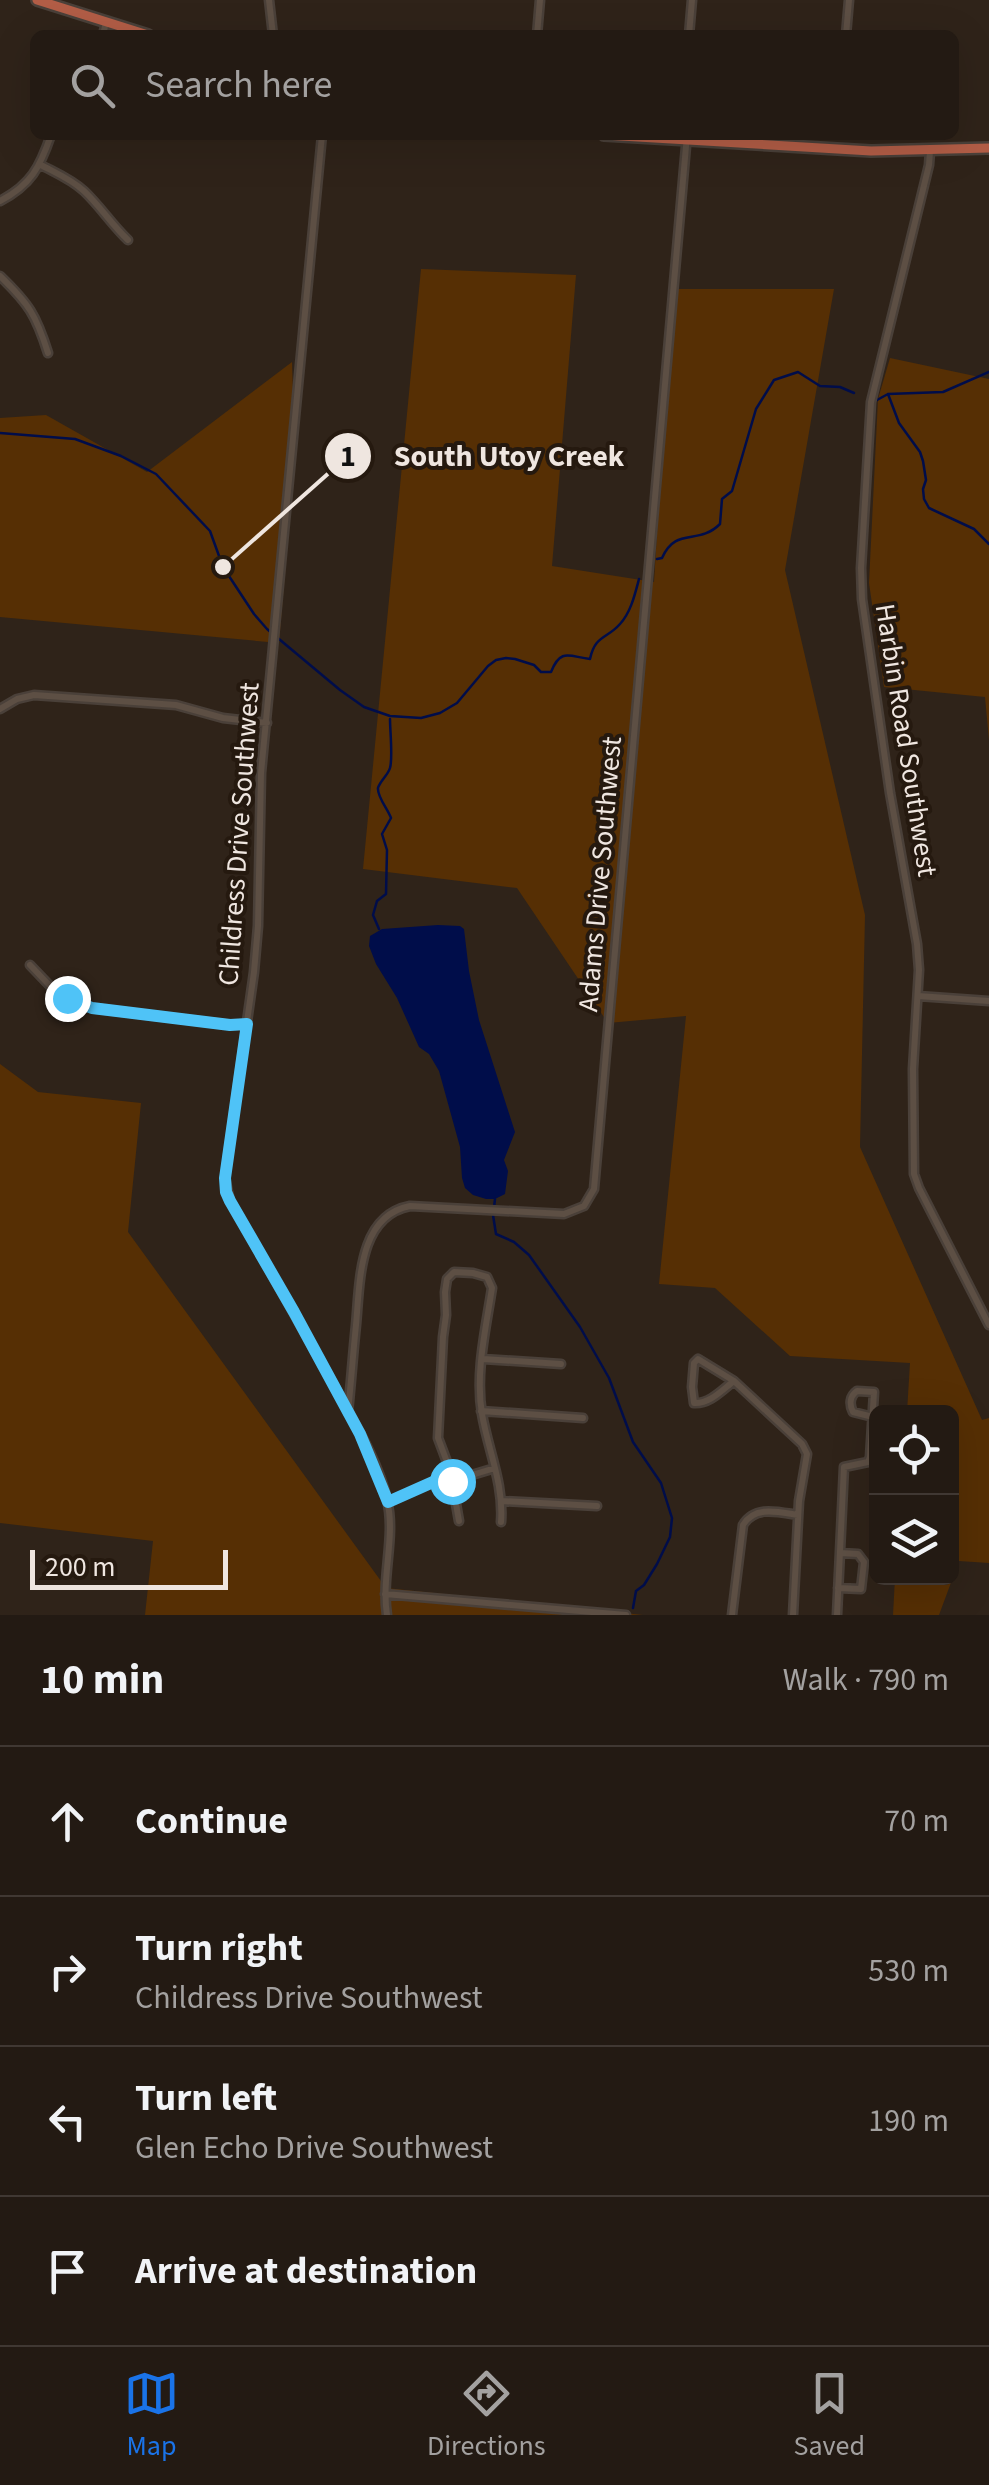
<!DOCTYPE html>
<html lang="en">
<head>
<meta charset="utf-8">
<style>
	:root { --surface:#231a13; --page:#2b231c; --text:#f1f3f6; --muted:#a3a1a0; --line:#403833; --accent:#1a73e8 }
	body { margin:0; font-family:"Source Sans 3",sans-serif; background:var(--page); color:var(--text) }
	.controls { position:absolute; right:30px; bottom:30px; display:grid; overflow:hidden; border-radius:15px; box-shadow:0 10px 40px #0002 }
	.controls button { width:90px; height:90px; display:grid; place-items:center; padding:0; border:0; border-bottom:2px solid var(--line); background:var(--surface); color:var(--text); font:50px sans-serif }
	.scale { position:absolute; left:30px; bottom:25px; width:198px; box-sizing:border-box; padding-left:10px; border:5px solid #efe6e0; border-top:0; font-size:28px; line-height:35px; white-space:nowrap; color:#efe6e0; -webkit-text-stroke:8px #25190f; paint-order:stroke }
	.stop { position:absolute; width:30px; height:30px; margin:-22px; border:8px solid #4fc3f7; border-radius:50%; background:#fff }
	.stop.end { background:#4fc3f7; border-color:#fff; box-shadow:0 2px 10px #0008 }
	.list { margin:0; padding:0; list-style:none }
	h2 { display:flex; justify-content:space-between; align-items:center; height:130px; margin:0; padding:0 40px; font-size:42px }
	h2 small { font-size:32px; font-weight:400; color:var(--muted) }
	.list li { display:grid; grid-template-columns:65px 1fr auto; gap:30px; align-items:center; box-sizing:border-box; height:150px; padding:0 40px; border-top:2px solid var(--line) }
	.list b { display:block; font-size:38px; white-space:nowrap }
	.list p { margin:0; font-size:32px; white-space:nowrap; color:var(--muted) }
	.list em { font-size:32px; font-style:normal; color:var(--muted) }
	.icon { flex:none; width:55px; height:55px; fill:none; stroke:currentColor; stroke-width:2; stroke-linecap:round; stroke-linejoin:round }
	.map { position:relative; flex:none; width:989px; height:1615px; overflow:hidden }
	.search { position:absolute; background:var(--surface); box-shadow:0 10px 40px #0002; left:30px; right:30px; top:30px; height:110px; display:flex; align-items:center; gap:25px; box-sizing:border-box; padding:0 35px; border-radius:15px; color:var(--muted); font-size:38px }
	.sheet { height:730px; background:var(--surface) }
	nav { display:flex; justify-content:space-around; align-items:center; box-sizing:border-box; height:140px; border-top:2px solid var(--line); background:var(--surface); font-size:28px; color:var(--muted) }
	nav a { display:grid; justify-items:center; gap:5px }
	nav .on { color:var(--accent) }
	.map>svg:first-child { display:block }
	.green { fill:#562f04 }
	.water { fill:#000d4a }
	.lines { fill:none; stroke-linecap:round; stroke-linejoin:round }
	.stream { stroke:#000d4a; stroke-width:2.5 }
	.minor-casing { stroke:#4a4039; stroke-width:11 }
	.major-casing { stroke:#4a4039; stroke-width:14 }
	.minor { stroke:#5d4f44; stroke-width:6 }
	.major { stroke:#b25d46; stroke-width:9 }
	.route { stroke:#4fc3f7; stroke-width:12 }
	.labels { text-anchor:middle; stroke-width:8; stroke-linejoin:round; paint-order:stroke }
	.street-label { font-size:28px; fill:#efe6e0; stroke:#25190f }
	.leader { fill:none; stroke:#efe6e0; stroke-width:4 }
	.callout-dot { fill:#efe6e0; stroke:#25190f; stroke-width:4 }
	.mark-label { font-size:30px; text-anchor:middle; font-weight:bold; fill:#111 }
	.callout-label { font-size:30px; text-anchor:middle; font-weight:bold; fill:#efe6e0; stroke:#25190f; stroke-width:8; stroke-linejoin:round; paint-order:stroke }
</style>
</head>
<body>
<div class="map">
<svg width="989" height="1615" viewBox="0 0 989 1615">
	<rect width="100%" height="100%" fill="#2f2319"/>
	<!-- green -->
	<path class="green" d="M421 269 576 275 552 566 654 582 672 289H834L785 570 865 915 860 1147 982 1420 989 1418V1563L959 1561 939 1615H893L895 1578H952V1412H907L910 1363 790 1356 715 1288 659 1284 686 1016 608 1023 517 888 363 869Z
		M890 358 989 379V740L985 697 884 687 869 583 878 399Z
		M292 362 295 457 279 643 0 617V418L46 415 147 472Z
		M0 1064 38 1092 141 1103 128 1232 386 1588 643 1615H145L153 1541 0 1523Z"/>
	<!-- water -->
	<path class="water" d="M438 925 460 926 464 929 469 971 479 1020 515 1132 504 1160 508 1171 505 1194 495 1199H486L473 1195 465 1188 462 1178 460 1147 439 1071 429 1054 419 1047 397 998 376 964 369 946 370 936 382 929Z"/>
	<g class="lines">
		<!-- stream -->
		<path class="stream" d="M888 394 899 423 920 452 923 461 926 480 923 489 924 499 929 508 974 529 989 544
			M877 400 888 394 943 392 989 372
			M0 433 75 439 121 456 156 474 210 531 223 567 254 614 267 629 340 690 364 707 390 716 421 718 440 713 457 703 488 666 496 660 506 658 515 659 534 665 541 672H551C561 647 570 657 590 659 595 635 607 639 620 624 631 612 635 594 639 579
			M657 559 662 558C676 526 698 546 720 524L722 499 732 491 756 409 774 380 798 372 820 386 840 387 854 393
			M379 929 373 915 377 901 386 894 387 850 382 834 391 818C388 809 377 797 378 788 380 781 388 775 390 768 393 758 390 731 390 719
			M495 1199 493 1215 496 1234 514 1242 529 1255 580 1327 609 1378 633 1442 661 1483 672 1518 670 1537 657 1564 644 1585 636 1591 633 1608"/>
		<!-- minor casing -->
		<g class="minor-casing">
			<path id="minor" d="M269 0 273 35
				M103 35 106 22
				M537 35 540 0
				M689 35 692 0
				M846 35 849 0
				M322 135 261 773 258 926 254 972 225 1178 230 1201C266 1263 301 1326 336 1389 354 1422 379 1463 387 1500 396 1536 381 1577 387 1615
				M930 151 929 165 871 402 861 568 862 599 890 793 917 944 919 970 913 1069 914 1174 919 1188 989 1325
				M41 165C56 173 71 179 84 191 100 206 112 225 128 240
				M0 201C31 185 40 167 51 135
				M0 276C29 304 36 315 48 353
				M0 709 17 699 34 695 176 705 223 718 267 723
				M30 965 51 987 67 998 91 1008 230 1025 247 1024
				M918 996 989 1001
				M483 1359 561 1364
				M698 1359 734 1381C722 1390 710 1404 694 1403L692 1387 694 1363Z
				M734 1381 802 1444 807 1454 799 1501 793 1615
				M481 1411 583 1418
				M348 1412C351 1383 353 1354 356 1325 360 1282 358 1216 410 1206L564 1214 584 1206 594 1189 687 135
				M501 1501 597 1506
				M388 1502 433 1482 452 1481 495 1468
				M459 1521 450 1470 438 1438 443 1337 446 1315 445 1292 447 1279 454 1272 473 1273 487 1277 492 1288C486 1328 475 1373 482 1414 488 1450 504 1484 501 1522
				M838 1588 861 1589 864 1562 858 1554 840 1553
				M385 1594 626 1615
				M732 1615 743 1525C755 1505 778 1512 798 1515
				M837 1615 844 1467 868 1462 870 1457 874 1392 857 1391C850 1396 849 1404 853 1412L873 1417"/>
		</g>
		<!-- major casing -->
		<g class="major-casing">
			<path id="major" d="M37 0 148 35
				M604 135 871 151 989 148"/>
		</g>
		<!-- minor -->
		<use href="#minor" class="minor"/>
		<!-- major -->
		<use href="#major" class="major"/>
	</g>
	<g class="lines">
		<!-- route -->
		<path class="route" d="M67 998 92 1008 230 1025 247 1024 225 1178 226 1192 230 1201 294 1312 360 1434 388 1502 433 1482 452 1481"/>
	</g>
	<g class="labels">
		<!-- street labels -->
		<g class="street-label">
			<text transform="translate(907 740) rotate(81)" y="10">Harbin Road Southwest</text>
			<text transform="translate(238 834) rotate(-86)" y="10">Childress Drive Southwest</text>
			<text transform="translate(599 874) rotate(-85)" y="10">Adams Drive Southwest</text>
		</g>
	</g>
	<!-- callouts -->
	<path class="leader" d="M223 567L348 456"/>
	<g class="callout-dot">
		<circle cx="223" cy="567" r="10"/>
		<circle cx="348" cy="456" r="25"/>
	</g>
	<g class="mark-label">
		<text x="348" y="466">1</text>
	</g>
	<g class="callout-label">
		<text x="509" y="466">South Utoy Creek</text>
	</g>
</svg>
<div class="controls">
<button><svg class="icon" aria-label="locate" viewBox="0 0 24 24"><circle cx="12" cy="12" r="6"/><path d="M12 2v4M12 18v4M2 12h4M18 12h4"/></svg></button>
<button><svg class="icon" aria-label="layers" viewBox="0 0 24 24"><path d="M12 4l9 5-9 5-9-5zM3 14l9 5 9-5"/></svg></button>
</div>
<div class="scale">200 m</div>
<div class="stop" style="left:452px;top:1481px"></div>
<div class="stop end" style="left:67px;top:998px"></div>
<div class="search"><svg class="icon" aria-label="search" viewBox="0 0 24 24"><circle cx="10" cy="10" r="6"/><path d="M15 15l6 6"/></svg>Search here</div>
</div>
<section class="sheet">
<h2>10 min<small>Walk · 790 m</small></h2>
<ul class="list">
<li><svg class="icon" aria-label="ahead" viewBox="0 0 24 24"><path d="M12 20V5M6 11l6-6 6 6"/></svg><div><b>Continue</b></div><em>70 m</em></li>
<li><svg class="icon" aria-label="right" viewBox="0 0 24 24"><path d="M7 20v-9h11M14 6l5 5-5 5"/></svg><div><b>Turn right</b><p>Childress Drive Southwest</p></div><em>530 m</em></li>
<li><svg class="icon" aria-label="left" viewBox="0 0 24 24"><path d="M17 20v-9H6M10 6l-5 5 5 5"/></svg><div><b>Turn left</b><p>Glen Echo Drive Southwest</p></div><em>190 m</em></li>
<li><svg class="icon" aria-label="arrive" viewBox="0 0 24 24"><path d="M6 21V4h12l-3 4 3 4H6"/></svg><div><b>Arrive at destination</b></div></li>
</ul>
</section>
<nav>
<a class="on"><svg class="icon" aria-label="map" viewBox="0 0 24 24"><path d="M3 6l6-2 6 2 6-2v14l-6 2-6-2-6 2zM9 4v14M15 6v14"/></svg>Map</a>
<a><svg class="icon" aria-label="directions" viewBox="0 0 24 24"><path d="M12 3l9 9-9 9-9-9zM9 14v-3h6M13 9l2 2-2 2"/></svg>Directions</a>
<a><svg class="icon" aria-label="saved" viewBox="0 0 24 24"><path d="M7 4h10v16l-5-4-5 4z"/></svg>Saved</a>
</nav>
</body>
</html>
